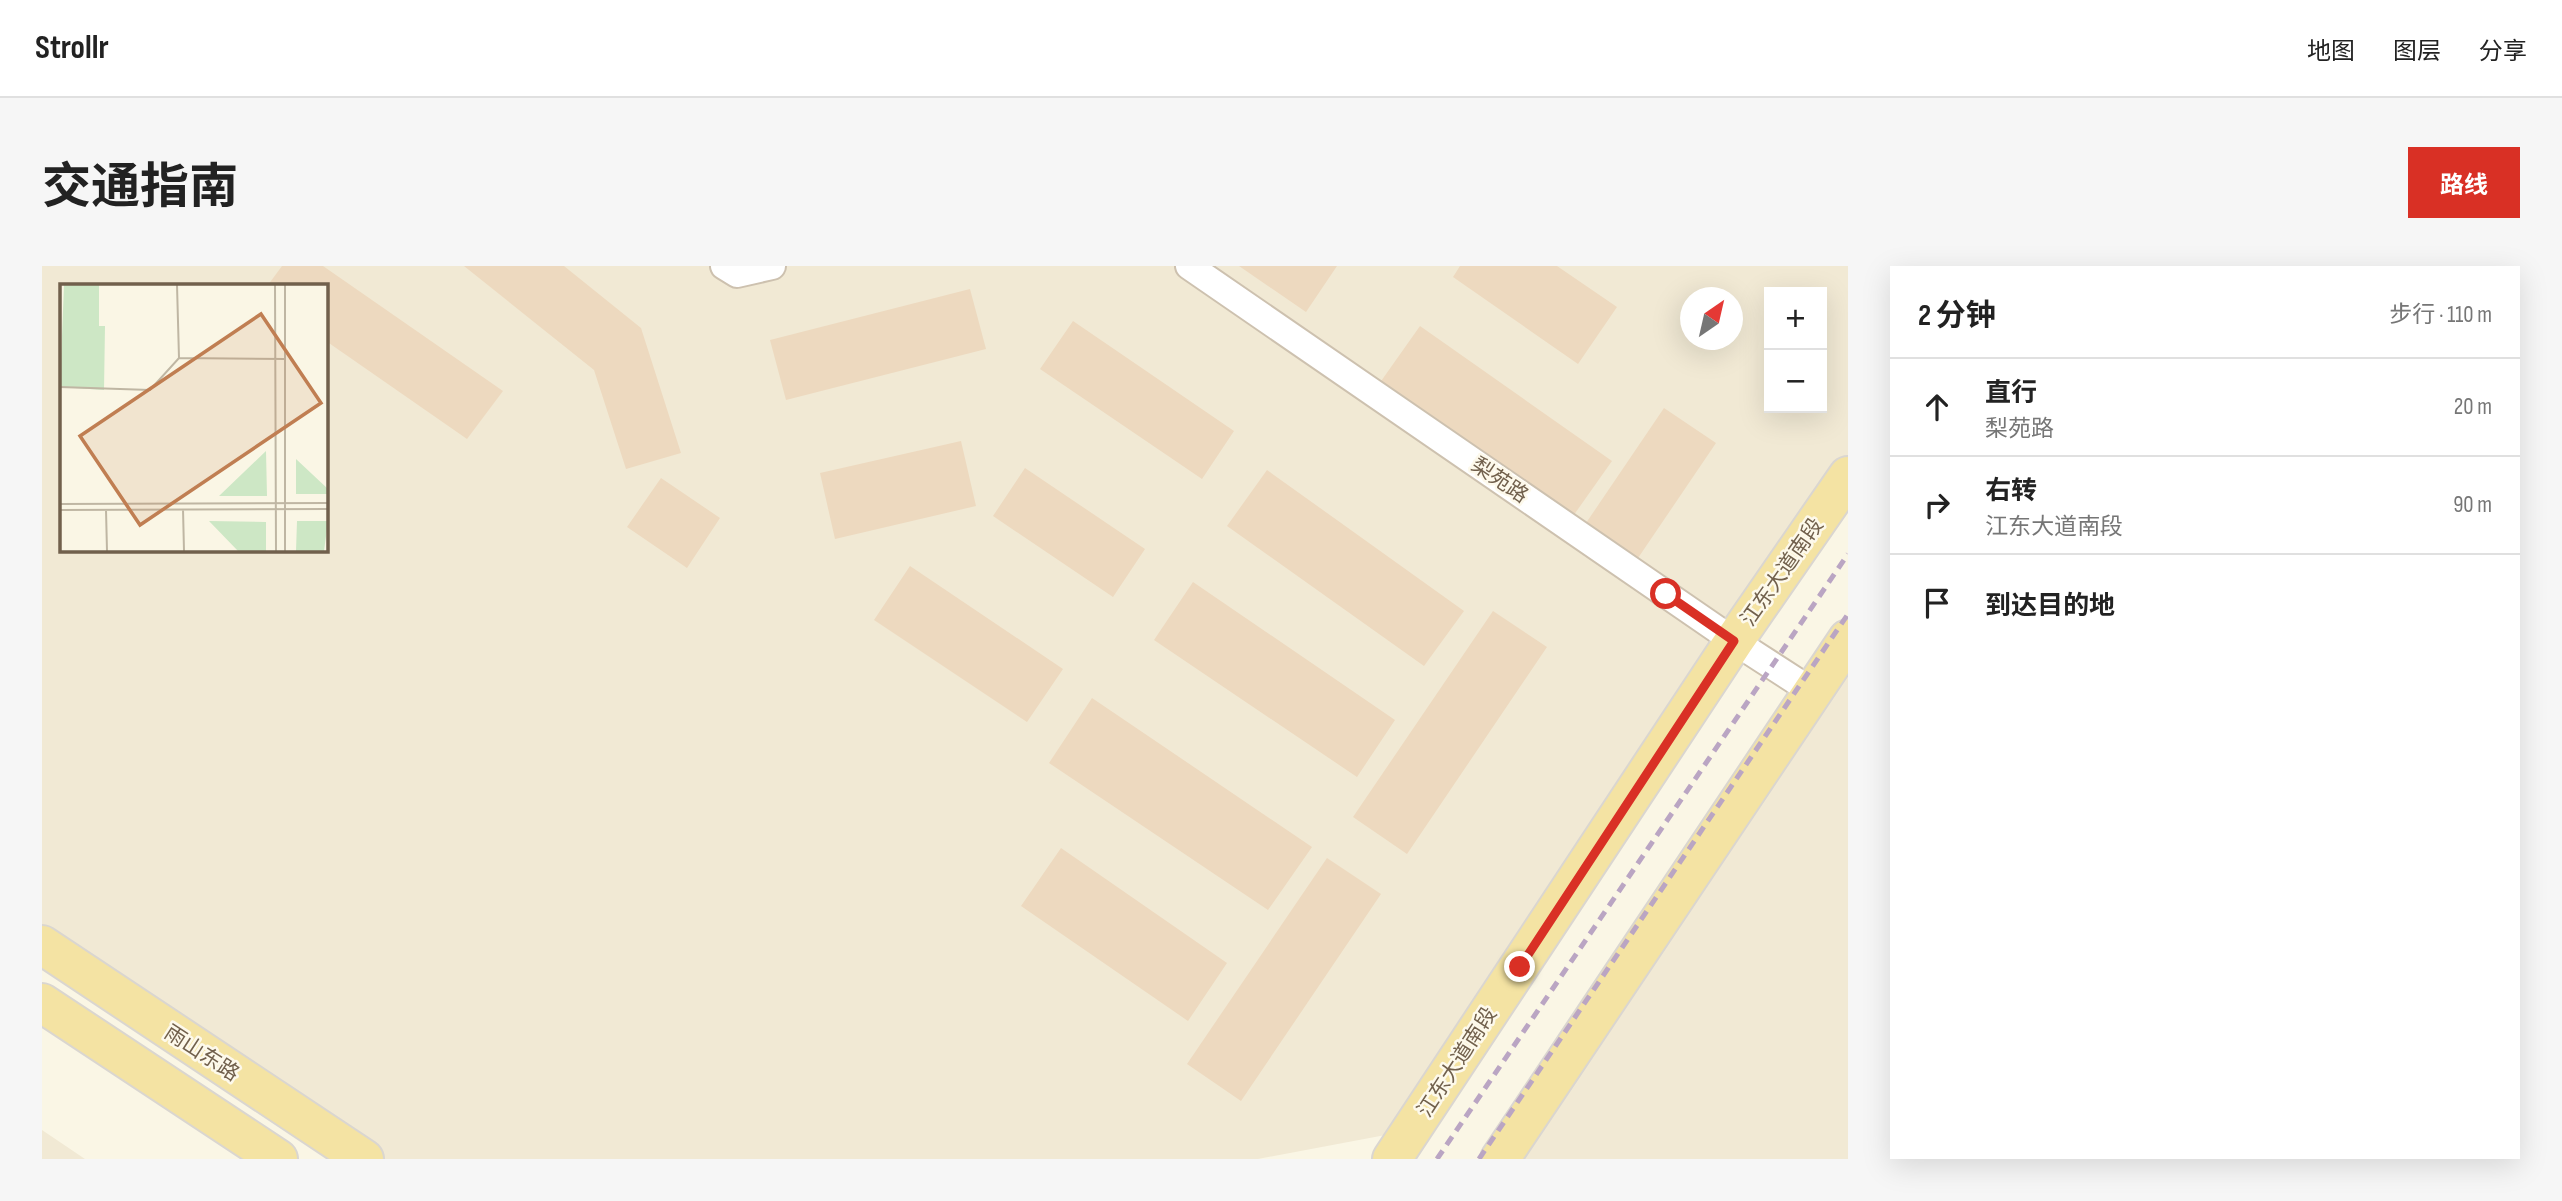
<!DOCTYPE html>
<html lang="zh">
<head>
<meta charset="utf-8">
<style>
	:root { --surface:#fff; --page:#f6f6f6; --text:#222; --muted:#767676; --line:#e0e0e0; --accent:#d93025 }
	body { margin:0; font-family:"Sofia Sans Condensed","Noto Sans SC",sans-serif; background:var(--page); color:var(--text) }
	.controls { position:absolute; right:21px; top:21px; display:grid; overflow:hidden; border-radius:0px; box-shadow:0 7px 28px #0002 }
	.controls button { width:63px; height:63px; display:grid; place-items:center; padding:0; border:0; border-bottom:2px solid var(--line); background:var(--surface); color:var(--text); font:35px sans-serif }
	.compass { position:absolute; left:1638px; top:21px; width:63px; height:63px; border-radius:50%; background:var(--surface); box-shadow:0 7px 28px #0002; rotate:34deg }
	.stop { position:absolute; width:21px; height:21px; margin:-16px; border:5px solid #d93025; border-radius:50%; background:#fff }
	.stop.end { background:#d93025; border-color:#fff; box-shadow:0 2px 7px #0008 }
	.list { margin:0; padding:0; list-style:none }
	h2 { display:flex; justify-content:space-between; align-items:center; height:91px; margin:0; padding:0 28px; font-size:30px }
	h2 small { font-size:23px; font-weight:400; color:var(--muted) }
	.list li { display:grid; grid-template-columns:46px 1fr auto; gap:21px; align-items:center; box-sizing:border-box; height:98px; padding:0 28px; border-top:2px solid var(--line) }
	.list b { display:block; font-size:26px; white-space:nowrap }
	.list p { margin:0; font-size:23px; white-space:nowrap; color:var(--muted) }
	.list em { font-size:23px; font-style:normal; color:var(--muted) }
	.icon { flex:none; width:38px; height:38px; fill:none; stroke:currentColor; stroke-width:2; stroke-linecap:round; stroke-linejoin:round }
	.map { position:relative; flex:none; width:1806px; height:893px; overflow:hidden; border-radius:0px }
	header { display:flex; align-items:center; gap:42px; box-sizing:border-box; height:98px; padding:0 35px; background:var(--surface); border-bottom:2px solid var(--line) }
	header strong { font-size:33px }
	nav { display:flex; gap:38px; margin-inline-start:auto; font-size:24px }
	.intro { display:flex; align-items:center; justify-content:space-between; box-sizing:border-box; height:168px; padding:0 42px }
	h1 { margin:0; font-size:49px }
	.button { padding:18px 32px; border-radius:0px; background:var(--accent); color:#fff; font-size:24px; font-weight:700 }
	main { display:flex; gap:42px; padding:0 42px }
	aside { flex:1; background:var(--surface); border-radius:0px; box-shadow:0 7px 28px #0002 }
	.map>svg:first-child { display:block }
	.residential { fill:#f1e9d4; fill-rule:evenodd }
	.building { fill:#edd9bf }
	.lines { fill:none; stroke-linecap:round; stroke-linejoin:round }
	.street-casing { stroke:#cdc1af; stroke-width:30 }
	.primary-casing { stroke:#dad6d0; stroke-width:42 }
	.street { stroke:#fff; stroke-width:26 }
	.primary { stroke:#f4e3a3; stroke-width:38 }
	.rail { stroke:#baa5c3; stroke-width:5; stroke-dasharray:10 7; stroke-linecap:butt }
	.route { stroke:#d93025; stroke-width:9 }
	.labels { text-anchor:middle; stroke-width:5; stroke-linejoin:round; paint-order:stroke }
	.street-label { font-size:21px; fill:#71604c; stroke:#fdf9eb }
	.inset-road { fill:none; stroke:#bfb6a3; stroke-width:2 }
	.view { fill:#c07e52; fill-opacity:0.15; stroke:#c07e52; stroke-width:3.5 }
	.inset-edge { fill:none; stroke:#71604c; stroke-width:3.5 }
</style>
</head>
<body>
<header>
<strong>Strollr</strong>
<nav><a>地图</a><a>图层</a><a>分享</a></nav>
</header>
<div class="intro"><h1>交通指南</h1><a class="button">路线</a></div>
<main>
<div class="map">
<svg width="1806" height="893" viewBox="0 0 1806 893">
	<rect width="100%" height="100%" fill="#faf6e5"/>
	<!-- residential -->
	<path class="residential" d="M0 0H1806V217L1370 864 1216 893H325L0 675ZM19 19H284V284H19ZM1727 26H1780V142H1727ZM1648 32H1690V74H1648Z
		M1806 379V893H1458Z
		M0 864 43 893H0Z"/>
	<!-- building -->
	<path class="building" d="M240 0H281L461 125 425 173 284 75V19H226Z
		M422 0H522L599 62 639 187 584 203 552 104Z
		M1197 0H1295L1264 46Z
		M1418 0H1515L1575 41 1536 98 1411 11Z
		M928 23 944 83 744 134 728 74Z
		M1031 55 1192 165 1160 213 998 103Z
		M1378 60 1570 195 1529 253 1337 118Z
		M1622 142 1674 177 1594 295 1542 260Z
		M919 175 934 240 793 273 778 207Z
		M983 202 1103 283 1071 331 951 250Z
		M1225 204 1422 345 1382 400 1185 260Z
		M619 212 678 252 645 302 585 261Z
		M868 300 1021 403 985 456 832 354Z
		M1151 316 1353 454 1315 511 1112 374Z
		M1451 345 1505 381 1365 588 1311 551Z
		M1050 432 1270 581 1226 644 1007 497Z
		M1019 582 1185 697 1146 755 979 640Z
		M1285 592 1339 628 1199 835 1145 798Z"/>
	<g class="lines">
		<!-- street casing -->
		<g class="street-casing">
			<path id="street" d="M682 0 695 8 730 0
				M1147 0 1692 375 1771 426"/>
		</g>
		<!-- primary casing -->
		<g class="primary-casing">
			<path id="primary" d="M0 679 322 893
				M0 737 236 893
				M1350 893 1692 375 1806 210
				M1458 893 1806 373"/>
		</g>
		<!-- street -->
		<use href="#street" class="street"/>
		<!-- primary -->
		<use href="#primary" class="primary"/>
		<!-- rail -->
		<path class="rail" d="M1395 893 1806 288
			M1437 893 1806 348"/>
	</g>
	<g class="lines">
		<!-- route -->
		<path class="route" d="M1478 701 1692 375 1624 328"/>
	</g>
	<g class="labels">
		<!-- street labels -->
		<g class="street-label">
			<text transform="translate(1458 214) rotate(34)" y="7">梨苑路</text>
			<text transform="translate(1740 306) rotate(-55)" y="7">江东大道南段</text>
			<text transform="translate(160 787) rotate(33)" y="7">雨山东路</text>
			<text transform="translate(1415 796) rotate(-57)" y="7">江东大道南段</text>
		</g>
	</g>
	<!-- overview -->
	<g transform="translate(18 18)">
		<rect width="268" height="268" fill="#faf6e5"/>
		<path d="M4 1H39V42H45L44 106 0 103ZM206 167 207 212H159ZM236 175 268 205V210H236ZM149 237 206 238V267H178ZM237 237H268L264 267H236Z" fill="#cde7c5"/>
		<path class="inset-road" d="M117 1 119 74M215 1 216 267M225 1V267M0 103 90 106 119 74 226 75M0 220 268 219M123 225 124 267M0 226 268 225M46 226 47 267"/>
		<path class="view" d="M201 30 261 119 80 241 20 152Z"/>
		<rect width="268" height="268" class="inset-edge"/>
	</g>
</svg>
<div class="controls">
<button>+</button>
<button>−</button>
</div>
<svg class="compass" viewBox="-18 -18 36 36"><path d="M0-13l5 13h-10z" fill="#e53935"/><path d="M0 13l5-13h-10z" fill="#767676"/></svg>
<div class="stop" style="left:1624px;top:328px"></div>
<div class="stop end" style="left:1478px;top:701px"></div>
</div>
<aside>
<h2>2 分钟<small>步行 · 110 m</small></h2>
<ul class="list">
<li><svg class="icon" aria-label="ahead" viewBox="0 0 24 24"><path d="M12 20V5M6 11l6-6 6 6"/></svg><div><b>直行</b><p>梨苑路</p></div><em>20 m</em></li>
<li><svg class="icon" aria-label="right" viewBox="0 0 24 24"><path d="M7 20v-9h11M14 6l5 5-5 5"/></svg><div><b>右转</b><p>江东大道南段</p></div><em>90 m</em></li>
<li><svg class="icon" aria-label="arrive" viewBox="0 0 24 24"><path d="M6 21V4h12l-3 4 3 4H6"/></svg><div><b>到达目的地</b></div></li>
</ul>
</aside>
</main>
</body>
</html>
